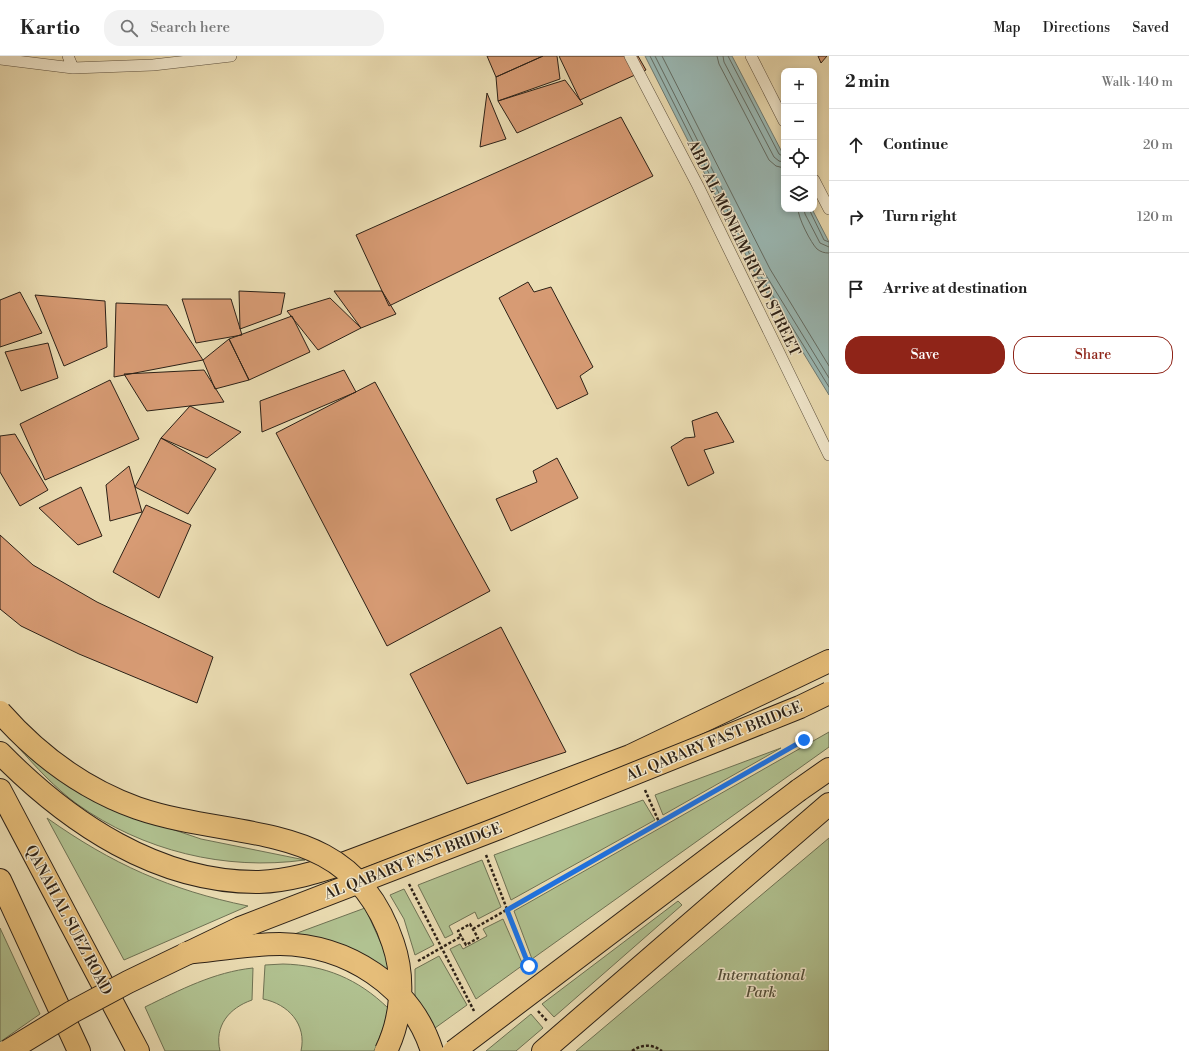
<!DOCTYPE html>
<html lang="en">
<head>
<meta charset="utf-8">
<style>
	:root { --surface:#fff; --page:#f2f2f2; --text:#222; --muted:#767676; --line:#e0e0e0; --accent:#8f2418 }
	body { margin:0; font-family:"Libre Bodoni",serif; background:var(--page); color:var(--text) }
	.controls { position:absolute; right:12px; top:12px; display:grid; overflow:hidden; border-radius:8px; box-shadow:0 2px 6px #0003 }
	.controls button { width:36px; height:36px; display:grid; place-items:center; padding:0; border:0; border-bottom:1px solid var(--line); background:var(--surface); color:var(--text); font:20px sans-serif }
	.stop { position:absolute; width:12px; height:12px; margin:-9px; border:3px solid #1a73e8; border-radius:50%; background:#fff }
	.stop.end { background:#1a73e8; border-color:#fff; box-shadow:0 1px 4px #0008 }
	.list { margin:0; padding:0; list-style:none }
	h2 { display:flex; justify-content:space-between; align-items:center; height:52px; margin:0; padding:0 16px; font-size:17px }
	h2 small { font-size:13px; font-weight:400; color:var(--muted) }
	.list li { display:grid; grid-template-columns:26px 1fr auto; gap:12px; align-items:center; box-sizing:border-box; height:72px; padding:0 16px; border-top:1px solid var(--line) }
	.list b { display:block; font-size:15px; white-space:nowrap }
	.list em { font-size:13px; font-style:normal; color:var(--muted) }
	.actions { display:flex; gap:8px; padding:12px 16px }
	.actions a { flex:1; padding:9px 0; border:1px solid var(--accent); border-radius:16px; text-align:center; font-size:14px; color:var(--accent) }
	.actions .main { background:var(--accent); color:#fff }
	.icon { flex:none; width:22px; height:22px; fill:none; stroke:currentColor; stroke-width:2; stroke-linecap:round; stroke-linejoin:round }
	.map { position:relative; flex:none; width:829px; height:995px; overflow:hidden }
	header { display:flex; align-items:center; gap:24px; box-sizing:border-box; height:56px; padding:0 20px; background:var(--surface); border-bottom:1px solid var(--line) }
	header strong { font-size:19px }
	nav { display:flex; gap:22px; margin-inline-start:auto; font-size:14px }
	.search { width:280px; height:36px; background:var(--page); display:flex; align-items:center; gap:10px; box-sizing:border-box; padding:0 14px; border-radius:16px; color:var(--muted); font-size:15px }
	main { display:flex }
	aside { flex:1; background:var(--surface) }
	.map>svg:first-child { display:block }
	.green { fill:#b1c291; stroke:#6e7254 }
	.water { fill:#9bbab6; stroke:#6f7d76 }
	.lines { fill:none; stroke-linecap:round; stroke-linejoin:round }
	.shore { stroke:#646e66; stroke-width:1 }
	.building { fill:#d79b74; stroke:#2c2117 }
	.service-casing { stroke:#5c503e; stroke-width:12 }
	.trunk-casing { stroke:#2c2117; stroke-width:24 }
	.motorway-casing { stroke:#2c2117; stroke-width:24 }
	.path { stroke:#2c2117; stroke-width:2.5; stroke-dasharray:3 2; stroke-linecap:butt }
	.service { stroke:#f2e9ce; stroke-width:11 }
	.trunk { stroke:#e6be7a; stroke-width:22 }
	.motorway { stroke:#e6be7a; stroke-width:22 }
	.trunk-bridge-casing { stroke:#2c2117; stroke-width:24; stroke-linecap:butt }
	.motorway-bridge-casing { stroke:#2c2117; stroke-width:24; stroke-linecap:butt }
	.trunk-bridge { stroke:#e6be7a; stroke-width:22 }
	.motorway-bridge { stroke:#e6be7a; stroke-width:22 }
	.route { stroke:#1a73e8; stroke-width:5 }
	.labels { text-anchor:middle; stroke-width:3; stroke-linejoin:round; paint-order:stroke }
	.street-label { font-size:15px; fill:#2c2117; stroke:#f2e9ce }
	.park-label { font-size:15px; font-style:italic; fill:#54513c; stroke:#f2e9ce }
</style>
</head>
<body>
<header>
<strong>Kartio</strong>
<div class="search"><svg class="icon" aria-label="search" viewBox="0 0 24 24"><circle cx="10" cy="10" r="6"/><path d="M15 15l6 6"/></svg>Search here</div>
<nav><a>Map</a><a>Directions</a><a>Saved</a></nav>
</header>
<main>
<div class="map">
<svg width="829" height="995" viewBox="0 0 829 995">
	<rect width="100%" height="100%" fill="#ebddb3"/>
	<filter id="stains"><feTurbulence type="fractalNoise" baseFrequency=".005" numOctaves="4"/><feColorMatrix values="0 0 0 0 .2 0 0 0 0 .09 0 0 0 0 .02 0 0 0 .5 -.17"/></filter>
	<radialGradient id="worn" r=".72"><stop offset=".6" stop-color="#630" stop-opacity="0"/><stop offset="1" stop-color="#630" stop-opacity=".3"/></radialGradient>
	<!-- green -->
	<path class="green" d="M829 676V691L532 903 514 855Z
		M18 691 47 715 73 732 136 761 201 783 305 804C225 815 143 795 77 748 55 732 36 711 18 691Z
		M781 692 663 759 655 739Z
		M643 744 655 764 511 844 494 799Z
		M47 762C112 808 170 834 248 850L124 904Z
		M829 782V995H576Z
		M482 804 501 851 478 863 475 856 449 870 453 878 445 882 418 829Z
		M404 833 434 889 415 899 404 863 390 839Z
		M678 845 682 849 554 961 542 948Z
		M365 852 385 896 390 915 360 898 281 883Z
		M503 863 523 909 476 943 450 893 460 888 463 893 487 880 483 873Z
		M0 872 40 958 0 986Z
		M439 900 467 949 435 972 415 943V913Z
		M283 908C325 909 358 923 388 952L384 970 374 995H301C307 968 288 948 263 943L265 909Z
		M253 912 252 944C229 952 214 970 220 995H165L145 951C180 934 214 916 253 912Z
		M531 958 543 972 516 995H486Z"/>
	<!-- water -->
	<path class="water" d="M645 0H732L784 100V153H812L829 186V339L757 221Z"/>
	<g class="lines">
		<!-- shore -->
		<path class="shore" d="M650 0 760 219 829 331
			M655 0 764 216 829 322
			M662 0 770 213 829 310
			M717 0 719 8 769 104 776 110 784 112
			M723 0 724 6 774 101 779 105 784 106
			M728 0 779 98 784 101
			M798 153C798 162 811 187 817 193 821 196 824 197 829 197
			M804 153 805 158 820 187 829 191
			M809 153 824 184 829 186"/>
	</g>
	<!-- building -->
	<path class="building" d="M487 0H543L496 21Z
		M543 0H557L560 23 498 45 496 21Z
		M559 0H638L646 14 580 44Z
		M818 0H827L821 7Z
		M565 24 583 48 517 77 498 45Z
		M487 37 506 83 480 91Z
		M621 61 653 120 389 250 356 179Z
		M528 226 534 236 551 231 593 311 580 320 588 338 557 353 499 242Z
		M239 235 285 237 281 258 240 273Z
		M334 235H382L396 258 361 272Z
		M20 236 42 277 0 291V244Z
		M35 239 105 245 107 291 64 310Z
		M330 242 361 272 318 294 287 255Z
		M182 243H231L242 279 196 287Z
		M116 247 167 249 203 304 114 321Z
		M292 260 310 296 249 324 229 283Z
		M229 283 249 324 215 333 203 304Z
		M48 287 58 322 21 335 5 296Z
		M204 314 224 346 147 355 124 318Z
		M344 314 356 336 262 376 260 345Z
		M110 324 139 383 45 424 20 368Z
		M375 326 490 535 387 590 276 377Z
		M190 350 241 376 207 402 161 382Z
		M717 356 734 386 704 394 714 417 688 430 671 391 685 382 695 381 692 365Z
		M15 378 48 434 20 450 0 416V380Z
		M161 382 216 413 188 458 135 431Z
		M557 402 578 442 511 475 496 443 537 426 533 415Z
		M129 410 142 456 110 465 106 429Z
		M81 431 102 480 78 489 39 452Z
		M146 449 191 469 159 542 113 516Z
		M0 479 33 509 97 546 213 601 197 647 79 598 21 570 0 553Z
		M501 571 566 696 467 728 410 618Z"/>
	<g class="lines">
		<!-- service casing -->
		<g class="service-casing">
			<path id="service" d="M68 0 73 12
				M630 0 698 130 829 399
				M751 0 784 65
				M0 3 73 12 153 9 231 0
				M814 124 829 153"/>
		</g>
		<!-- trunk casing -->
		<g class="trunk-casing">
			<path id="trunk" d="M799 734 829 713"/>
		</g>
		<!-- motorway casing -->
		<g class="motorway-casing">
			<path id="motorway" d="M0 697C69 767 158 827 259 826 289 825 317 816 345 807L630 700 829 605
				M0 734 138 995
				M0 824 79 995
				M543 995 829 748"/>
		</g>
		<!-- path -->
		<path class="path" d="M645 734 659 766
			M486 799 529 910 526 913
			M409 828 474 955
			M470 868 478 882 466 889 458 875Z
			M473 873 804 684
			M418 905 462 880
			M538 955 547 965
			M632 995C642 988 652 988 662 995"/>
		<!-- service -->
		<use href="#service" class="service"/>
		<!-- trunk -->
		<use href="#trunk" class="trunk"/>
		<!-- motorway -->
		<use href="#motorway" class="motorway"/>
		<!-- trunk-bridge casing -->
		<g class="trunk-bridge-casing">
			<path id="trunk-bridge" d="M8 995 72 956 128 926 240 872 499 772 800 651 829 637
				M454 995 799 734"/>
		</g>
		<!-- motorway-bridge casing -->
		<g class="motorway-bridge-casing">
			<path id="motorway-bridge" d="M0 656C37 698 84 733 137 752 239 787 351 760 393 887 405 922 402 962 386 995
				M186 897C216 894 251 888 280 888 347 889 411 929 432 995"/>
		</g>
		<!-- trunk-bridge -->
		<use href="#trunk-bridge" class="trunk-bridge"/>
		<!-- motorway-bridge -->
		<use href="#motorway-bridge" class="motorway-bridge"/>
	</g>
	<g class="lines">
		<!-- route -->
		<path class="route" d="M529 910 507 854 804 684"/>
	</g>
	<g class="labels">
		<!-- street labels -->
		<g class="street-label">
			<text transform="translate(744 192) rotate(64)" y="5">ABD AL MONEIM RIYAD STREET</text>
			<text transform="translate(714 685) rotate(-22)" y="5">AL QABARY FAST BRIDGE</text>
			<text transform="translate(413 805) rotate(-21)" y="5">AL QABARY FAST BRIDGE</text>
			<text transform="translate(69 864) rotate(62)" y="5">QANAH AL SUEZ ROAD</text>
		</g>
		<!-- park labels -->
		<g class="park-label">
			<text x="761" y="924">International<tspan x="761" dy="17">Park</tspan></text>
		</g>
	</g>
	<rect width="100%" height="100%" filter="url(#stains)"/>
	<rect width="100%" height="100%" fill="url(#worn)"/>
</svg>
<div class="controls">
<button>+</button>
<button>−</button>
<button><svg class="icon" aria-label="locate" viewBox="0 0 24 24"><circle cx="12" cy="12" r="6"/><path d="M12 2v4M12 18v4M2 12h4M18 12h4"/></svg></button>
<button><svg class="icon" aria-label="layers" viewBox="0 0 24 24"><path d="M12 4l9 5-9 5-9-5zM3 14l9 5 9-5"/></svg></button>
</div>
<div class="stop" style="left:529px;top:910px"></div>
<div class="stop end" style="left:804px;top:684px"></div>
</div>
<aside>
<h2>2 min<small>Walk · 140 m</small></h2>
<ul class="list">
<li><svg class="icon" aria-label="ahead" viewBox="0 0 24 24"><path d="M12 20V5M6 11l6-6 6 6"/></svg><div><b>Continue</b></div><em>20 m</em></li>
<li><svg class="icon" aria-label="right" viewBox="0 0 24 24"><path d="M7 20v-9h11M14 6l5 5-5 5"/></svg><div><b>Turn right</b></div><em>120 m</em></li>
<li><svg class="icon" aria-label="arrive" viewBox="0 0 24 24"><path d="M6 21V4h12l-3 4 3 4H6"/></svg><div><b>Arrive at destination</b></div></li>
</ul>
<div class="actions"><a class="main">Save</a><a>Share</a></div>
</aside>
</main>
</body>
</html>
